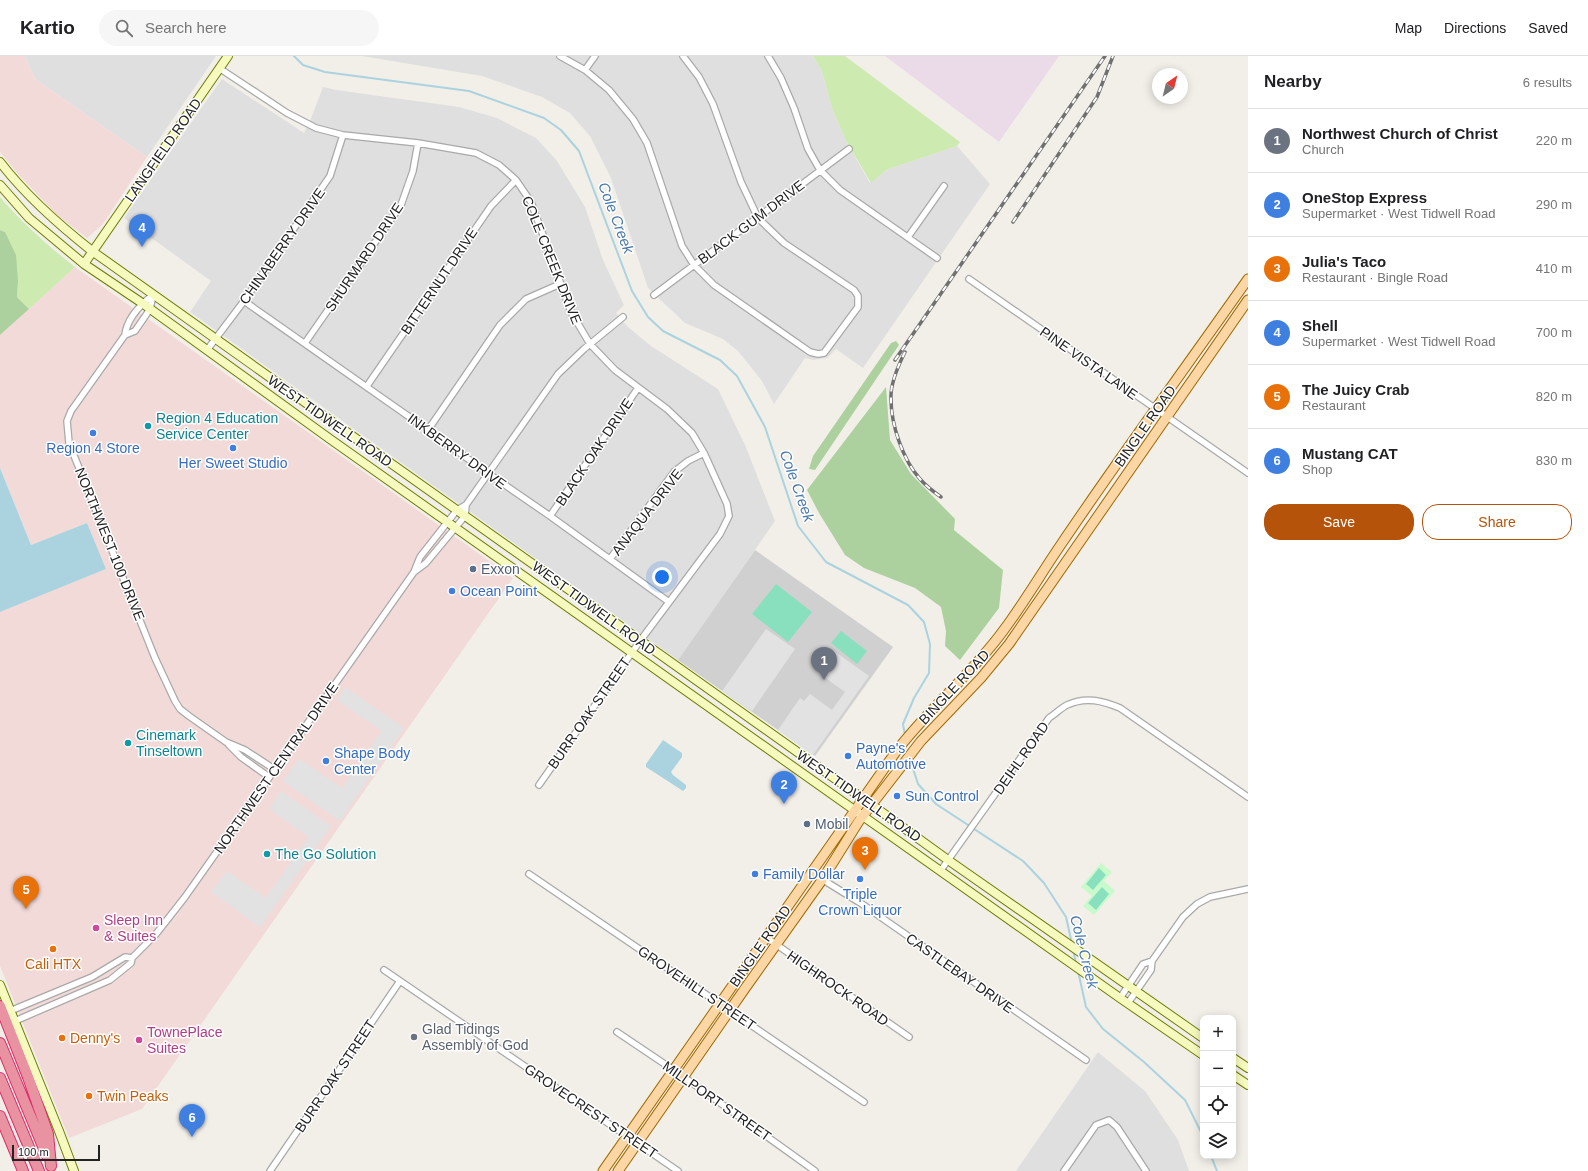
<!DOCTYPE html>
<html lang="en">
<head>
<meta charset="utf-8">
<style>
	:root { --surface:#fff; --page:#f6f6f6; --text:#202124; --muted:#757577; --line:#e0e0e0; --accent:#b45309 }
	body { margin:0; font-family:Arial,sans-serif; background:var(--page); color:var(--text) }
	.controls { position:absolute; right:12px; bottom:12px; display:grid; overflow:hidden; border-radius:8px; box-shadow:0 2px 10px #0003 }
	.controls button { width:36px; height:36px; display:grid; place-items:center; padding:0; border:0; border-bottom:1px solid var(--line); background:var(--surface); color:var(--text); font:20px sans-serif }
	.compass { position:absolute; left:1152px; top:12px; width:36px; height:36px; border-radius:50%; background:var(--surface); box-shadow:0 2px 10px #0003; rotate:35deg }
	.scale { position:absolute; left:12px; bottom:10px; width:88px; box-sizing:border-box; padding-left:4px; border:2px solid #222; border-top:0; font-size:11px; line-height:14px; white-space:nowrap; color:#222; -webkit-text-stroke:3px #fff; paint-order:stroke }
	.you { position:absolute; left:662px; top:521px; width:14px; height:14px; margin:-10px; border:3px solid #fff; border-radius:50%; background:#1a73e8; box-shadow:0 0 0 6px #1a73e833 }
	.badge { display:grid; place-items:center; width:26px; height:26px; border-radius:50%; background:var(--accent); color:#fff; font-size:13px; font-weight:700 }
	.pin { position:absolute; translate:-50% -33px; filter:drop-shadow(0 1px 2px #0008) }
	.pin::after { content:''; position:absolute; top:21px; width:14px; height:12px; background:inherit; clip-path:polygon(0 0,100% 0,50% 100%) }
	.list { margin:0; padding:0; list-style:none }
	h2 { display:flex; justify-content:space-between; align-items:center; height:52px; margin:0; padding:0 16px; font-size:17px }
	h2 small { font-size:13px; font-weight:400; color:var(--muted) }
	.list li { display:grid; grid-template-columns:26px 1fr auto; gap:12px; align-items:center; box-sizing:border-box; height:64px; padding:0 16px; border-top:1px solid var(--line) }
	.list b { display:block; font-size:15px; white-space:nowrap }
	.list p { margin:0; font-size:13px; white-space:nowrap; color:var(--muted) }
	.list em { font-size:13px; font-style:normal; color:var(--muted) }
	.actions { display:flex; gap:8px; padding:12px 16px }
	.actions a { flex:1; padding:9px 0; border:1px solid var(--accent); border-radius:16px; text-align:center; font-size:14px; color:var(--accent) }
	.actions .main { background:var(--accent); color:#fff }
	.icon { flex:none; width:22px; height:22px; fill:none; stroke:currentColor; stroke-width:2; stroke-linecap:round; stroke-linejoin:round }
	.map { position:relative; flex:none; width:1248px; height:1115px; overflow:hidden }
	header { display:flex; align-items:center; gap:24px; box-sizing:border-box; height:56px; padding:0 20px; background:var(--surface); border-bottom:1px solid var(--line) }
	header strong { font-size:19px }
	nav { display:flex; gap:22px; margin-inline-start:auto; font-size:14px }
	.search { width:280px; height:36px; background:var(--page); display:flex; align-items:center; gap:10px; box-sizing:border-box; padding:0 14px; border-radius:22px; color:var(--muted); font-size:15px }
	main { display:flex }
	aside { flex:1; background:var(--surface) }
	.map>svg:first-child { display:block }
	.residential { fill:#e0dfdf }
	.commercial { fill:#f2dad9 }
	.industrial { fill:#ebdbe8 }
	.religious { fill:#d0d0d0 }
	.grass { fill:#cdebb0 }
	.forest { fill:#add19e }
	.park { fill:#c8facc }
	.pitch { fill:#88e0be }
	.parking { fill:#e2e2e2 }
	.water { fill:#aad3df }
	.lines { fill:none; stroke-linecap:round; stroke-linejoin:round }
	.stream { stroke:#aad3df; stroke-width:2 }
	.street-casing { stroke:#a9a9a9; stroke-width:8 }
	.secondary-casing { stroke:#707d05; stroke-width:10 }
	.primary-casing { stroke:#a06b00; stroke-width:11 }
	.highway-casing { stroke:#dc2a67; stroke-width:12 }
	.street { stroke:#fff; stroke-width:5.5 }
	.secondary { stroke:#f7fabf; stroke-width:8 }
	.primary { stroke:#fcd6a4; stroke-width:9 }
	.highway { stroke:#e892a2; stroke-width:10 }
	.rail-casing { stroke:#707070; stroke-width:3.5 }
	.rail { stroke:#fff; stroke-width:2; stroke-dasharray:6; stroke-linecap:butt }
	.culture-dot { fill:#0f9aa8; stroke:#fff; stroke-width:1.5 }
	.shop-dot { fill:#3f7fe0; stroke:#fff; stroke-width:1.5 }
	.service-dot { fill:#5c6f8a; stroke:#fff; stroke-width:1.5 }
	.hotel-dot { fill:#d1479c; stroke:#fff; stroke-width:1.5 }
	.food-dot { fill:#e8710a; stroke:#fff; stroke-width:1.5 }
	.worship-dot { fill:#6b7280; stroke:#fff; stroke-width:1.5 }
	.labels { text-anchor:middle; stroke-width:3; stroke-linejoin:round; paint-order:stroke }
	.street-label { font-size:14px; fill:#222; stroke:#fff }
	.culture-label { font-size:14px; fill:#0d838f; stroke:#fff; text-anchor:start }
	.shop-label { font-size:14px; fill:#366cbe; stroke:#fff; text-anchor:start }
	.service-label { font-size:14px; fill:#4e5e75; stroke:#fff; text-anchor:start }
	.hotel-label { font-size:14px; fill:#b23c85; stroke:#fff; text-anchor:start }
	.food-label { font-size:14px; fill:#c56008; stroke:#fff; text-anchor:start }
	.worship-label { font-size:14px; fill:#5b616d; stroke:#fff; text-anchor:start }
	.water-label { font-size:15px; font-style:italic; fill:#4a7aab; stroke:#fff }
</style>
</head>
<body>
<header>
<strong>Kartio</strong>
<div class="search"><svg class="icon" aria-label="search" viewBox="0 0 24 24"><circle cx="10" cy="10" r="6"/><path d="M15 15l6 6"/></svg>Search here</div>
<nav><a>Map</a><a>Directions</a><a>Saved</a></nav>
</header>
<main>
<div class="map">
<svg width="1248" height="1115" viewBox="0 0 1248 1115">
	<rect width="100%" height="100%" fill="#f2efe9"/>
	<!-- residential -->
	<path class="residential" d="M25 0H216L147 101 35 23Z
		M362 0H813L822 15 832 52 846 85 870 127 886 114 957 90 990 128 863 312 836 293 827 302 813 304 805 302 774 348 762 325 738 295 723 283 685 267 648 232 611 122 590 80 570 57 542 41 482 20Z
		M222 23 304 77 310 65 323 31 336 34 459 51 497 62 536 82 557 105 585 151 603 204 624 249 616 257 628 271 651 290 718 333 745 389 775 465 678 604 190 256 211 225 124 162Z
		M1098 996 1145 1035 1178 1084 1189 1115H1016Z"/>
	<!-- commercial -->
	<path class="commercial" d="M0 0H25L35 23 147 101 103 168 87 182 56 158 18 118 0 96Z
		M75 211 513 522 142 1053 69 1082 0 910V556L106 513 87 467 31 489 0 412V279Z"/>
	<!-- industrial -->
	<path class="industrial" d="M885 0H1059L999 86Z"/>
	<!-- religious -->
	<path class="religious" d="M755 494 893 591 815 700 678 604Z"/>
	<!-- grass -->
	<path class="grass" d="M813 0H845L960 86 957 90 886 114 871 127 846 85 832 52 822 15Z
		M0 141C22 167 48 190 75 211L29 253 17 241 18 225 5 176 0 174Z"/>
	<!-- forest -->
	<path class="forest" d="M0 174 5 176 16 199 18 225 17 241 29 253 0 279Z
		M896 285 899 289 815 414 809 413 813 400 891 287Z
		M886 331 890 384 911 418 955 463 954 474 1003 514 999 552 960 604 945 590 946 575 941 551 915 532 864 512 845 499 819 457 807 434Z"/>
	<!-- park -->
	<path class="park" d="M1101 807 1112 816 1104 825 1115 835 1094 859 1083 850 1092 840 1081 831Z"/>
	<!-- pitch -->
	<path class="pitch" d="M776 528 812 556 788 586 752 558Z
		M841 575 867 595 857 608 831 587Z
		M1099 812 1106 819 1093 834 1086 828Z
		M1102 831 1109 838 1096 854 1088 847Z"/>
	<!-- parking -->
	<path class="parking" d="M766 573 795 593 752 655 722 635Z
		M829 595 832 597 834 595 869 620 813 699 778 674 800 642 804 645 810 638 832 654 845 636 820 618 823 614 818 611Z
		M345 631 404 672 340 765 283 725 299 703 342 732 382 675 337 644Z
		M281 735 331 770 260 871 211 836 227 815 266 842 309 781 269 753Z"/>
	<!-- water -->
	<path class="water" d="M0 412 31 489 87 467 106 513 0 556Z
		M663 684 682 697V701L671 716 673 719 686 729V732L683 735 646 711V708Z"/>
	<g class="lines">
		<!-- stream -->
		<path class="stream" d="M294 0 303 9 325 16 469 35 544 62 561 74 579 95 632 235 648 261 663 275 720 304 737 320 765 371 798 470 826 506 908 549 924 566 930 588 929 617 914 642 903 668 905 679
			M910 703 918 728 936 748 1023 805 1044 827 1066 861 1072 888
			M1073 894 1076 907
			M1078 915 1086 951 1103 973 1144 1006 1185 1044 1203 1080
			M1211 1100 1217 1115"/>
		<!-- street casing -->
		<g class="street-casing">
			<path id="street" d="M560 0 585 14 609 34 633 63 647 87 682 190 694 209 714 229 810 296 818 298 824 297 858 251V240L854 234 784 187 758 162 741 126 713 48 699 21 683 0
				M768 0 781 22 794 52 808 93 820 114 840 134 937 202
				M219 12 287 57 316 72 343 79 418 87 476 97 499 109 516 124 531 146 571 256 590 288 615 314 667 353 692 377 704 397 727 448 729 460 720 478 640 585 539 729
				M585 14 595 0
				M908 181 944 130
				M969 223 1248 417
				M153 239C140 249 127 262 125 279L71 355 67 365 69 387 155 602 175 645 180 653 189 660 226 686 245 694 274 713
				M654 239 849 93
				M244 245 428 374 489 418 550 460 669 546
				M125 279 135 275 146 259 150 253 153 239
				M305 287 401 149 413 115 418 87
				M207 294 244 245 330 120 343 79
				M367 330 491 150 516 124
				M428 374 500 269 526 243 560 228
				M550 460 638 332
				M610 503 674 416 688 405 704 397
				M414 516 426 507 465 460 466 449
				M229 689 241 701 269 721
				M941 814 1049 662C1055 658 1061 652 1067 649 1086 640 1103 645 1120 652L1248 741
				M812 817 862 848 1086 1004
				M529 818 864 1046
				M767 882 909 981
				M384 914 678 1115
				M1120 942 1143 908 1152 905 1183 861 1197 848 1210 841 1248 833
				M1128 947 1151 914 1152 905
				M10 955 92 921 125 901 132 902
				M15 965 110 924 131 907 132 902 156 878 185 841 414 516 420 501 457 454 466 449 558 318 584 293 623 261
				M617 976 684 1021 815 1115
				M270 1115 400 925
				M1064 1115 1096 1069 1109 1064 1117 1071 1146 1115"/>
		</g>
		<!-- secondary casing -->
		<g class="secondary-casing">
			<path id="secondary" d="M0 106C26 140 59 169 92 195L872 749 948 804 1203 982
				M0 129 29 162 84 208 142 247 330 383 1120 942 1203 999
				M84 208 228 0
				M0 929 59 1075 74 1115
				M1233 1002 1248 1012
				M1233 1019 1248 1029"/>
		</g>
		<!-- primary casing -->
		<g class="primary-casing">
			<path id="primary" d="M603 1115 895 697C928 653 971 619 1003 575 1024 547 1042 516 1062 487 1122 398 1186 311 1248 223
				M618 1115 746 931 822 824 859 765 921 685 981 622 1009 588 1248 244"/>
		</g>
		<!-- highway casing -->
		<g class="highway-casing">
			<path id="highway" d="M0 950 28 1021 48 1078 51 1110
				M0 987 47 1100
				M0 1022 39 1115
				M0 1060 23 1115"/>
		</g>
		<!-- street -->
		<use href="#street" class="street"/>
		<!-- secondary -->
		<use href="#secondary" class="secondary"/>
		<!-- primary -->
		<use href="#primary" class="primary"/>
		<!-- highway -->
		<use href="#highway" class="highway"/>
		<!-- rail casing -->
		<g class="rail-casing">
			<path id="rail" d="M1013 166 1097 41 1113 0
				M905 296C898 310 890 328 891 343 891 369 903 404 920 423 926 430 934 436 941 441
				M895 304 1105 0"/>
		</g>
		<!-- rail -->
		<use href="#rail" class="rail"/>
	</g>
	<!-- markers -->
	<g class="culture-dot">
		<circle cx="148" cy="370" r="4"/>
		<circle cx="128" cy="687" r="4"/>
		<circle cx="267" cy="798" r="4"/>
	</g>
	<g class="shop-dot">
		<circle cx="93" cy="377" r="4"/>
		<circle cx="233" cy="392" r="4"/>
		<circle cx="452" cy="535" r="4"/>
		<circle cx="848" cy="700" r="4"/>
		<circle cx="326" cy="705" r="4"/>
		<circle cx="897" cy="740" r="4"/>
		<circle cx="755" cy="818" r="4"/>
		<circle cx="860" cy="823" r="4"/>
	</g>
	<g class="service-dot">
		<circle cx="473" cy="513" r="4"/>
		<circle cx="807" cy="768" r="4"/>
	</g>
	<g class="hotel-dot">
		<circle cx="96" cy="872" r="4"/>
		<circle cx="139" cy="984" r="4"/>
	</g>
	<g class="food-dot">
		<circle cx="53" cy="893" r="4"/>
		<circle cx="62" cy="982" r="4"/>
		<circle cx="89" cy="1040" r="4"/>
	</g>
	<circle class="worship-dot" cx="414" cy="981" r="4"/>
	<g class="labels">
		<!-- street labels -->
		<g class="street-label">
			<text transform="translate(163 94) rotate(-55)" y="5">LANGFIELD ROAD</text>
			<text transform="translate(751 166) rotate(-37)" y="5">BLACK GUM DRIVE</text>
			<text transform="translate(282 190) rotate(-55)" y="5">CHINABERRY DRIVE</text>
			<text transform="translate(364 201) rotate(-56)" y="5">SHURMARD DRIVE</text>
			<text transform="translate(552 204) rotate(68)" y="5">COLE CREEK DRIVE</text>
			<text transform="translate(439 225) rotate(-56)" y="5">BITTERNUT DRIVE</text>
			<text transform="translate(1089 307) rotate(35)" y="5">PINE VISTA LANE</text>
			<text transform="translate(330 365) rotate(35)" y="5">WEST TIDWELL ROAD</text>
			<text transform="translate(1145 370) rotate(-55)" y="5">BINGLE ROAD</text>
			<text transform="translate(457 395) rotate(36)" y="5">INKBERRY DRIVE</text>
			<text transform="translate(594 396) rotate(-56)" y="5">BLACK OAK DRIVE</text>
			<text transform="translate(647 456) rotate(-52)" y="5">ANAQUA DRIVE</text>
			<text transform="translate(110 488) rotate(68)" y="5">NORTHWEST 100 DRIVE</text>
			<text transform="translate(594 552) rotate(36)" y="5">WEST TIDWELL ROAD</text>
			<text transform="translate(954 631) rotate(-47)" y="5">BINGLE ROAD</text>
			<text transform="translate(589 657) rotate(-55)" y="5">BURR OAK STREET</text>
			<text transform="translate(1021 702) rotate(-55)" y="5">DEIHL ROAD</text>
			<text transform="translate(276 712) rotate(-55)" y="5">NORTHWEST CENTRAL DRIVE</text>
			<text transform="translate(859 740) rotate(35)" y="5">WEST TIDWELL ROAD</text>
			<text transform="translate(760 890) rotate(-55)" y="5">BINGLE ROAD</text>
			<text transform="translate(960 917) rotate(35)" y="5">CASTLEBAY DRIVE</text>
			<text transform="translate(697 932) rotate(34)" y="5">GROVEHILL STREET</text>
			<text transform="translate(838 932) rotate(35)" y="5">HIGHROCK ROAD</text>
			<text transform="translate(335 1020) rotate(-56)" y="5">BURR OAK STREET</text>
			<text transform="translate(717 1045) rotate(35)" y="5">MILLPORT STREET</text>
			<text transform="translate(591 1055) rotate(34)" y="5">GROVECREST STREET</text>
		</g>
		<!-- culture labels -->
		<g class="culture-label">
			<text x="156" y="367">Region 4 Education<tspan x="156" dy="16">Service Center</tspan></text>
			<text x="136" y="684">Cinemark<tspan x="136" dy="16">Tinseltown</tspan></text>
			<text x="275" y="803">The Go Solution</text>
		</g>
		<!-- shop labels -->
		<g class="shop-label">
			<text x="93" y="397" text-anchor="middle">Region 4 Store</text>
			<text x="233" y="412" text-anchor="middle">Her Sweet Studio</text>
			<text x="460" y="540">Ocean Point</text>
			<text x="856" y="697">Payne's<tspan x="856" dy="16">Automotive</tspan></text>
			<text x="334" y="702">Shape Body<tspan x="334" dy="16">Center</tspan></text>
			<text x="905" y="745">Sun Control</text>
			<text x="763" y="823">Family Dollar</text>
			<text x="860" y="843" text-anchor="middle">Triple<tspan x="860" dy="16">Crown Liquor</tspan></text>
		</g>
		<!-- service labels -->
		<g class="service-label">
			<text x="481" y="518">Exxon</text>
			<text x="815" y="773">Mobil</text>
		</g>
		<!-- hotel labels -->
		<g class="hotel-label">
			<text x="104" y="869">Sleep Inn<tspan x="104" dy="16">&amp; Suites</tspan></text>
			<text x="147" y="981">TownePlace<tspan x="147" dy="16">Suites</tspan></text>
		</g>
		<!-- food labels -->
		<g class="food-label">
			<text x="53" y="913" text-anchor="middle">Cali HTX</text>
			<text x="70" y="987">Denny's</text>
			<text x="97" y="1045">Twin Peaks</text>
		</g>
		<!-- worship labels -->
		<g class="worship-label">
			<text x="422" y="978">Glad Tidings<tspan x="422" dy="16">Assembly of God</tspan></text>
		</g>
		<!-- water labels -->
		<g class="water-label">
			<text transform="translate(616 162) rotate(69)" y="5">Cole Creek</text>
			<text transform="translate(797 430) rotate(70)" y="5">Cole Creek</text>
			<text transform="translate(1084 896) rotate(76)" y="5">Cole Creek</text>
		</g>
	</g>
</svg>
<div class="controls">
<button>+</button>
<button>−</button>
<button><svg class="icon" aria-label="locate" viewBox="0 0 24 24"><circle cx="12" cy="12" r="6"/><path d="M12 2v4M12 18v4M2 12h4M18 12h4"/></svg></button>
<button><svg class="icon" aria-label="layers" viewBox="0 0 24 24"><path d="M12 4l9 5-9 5-9-5zM3 14l9 5 9-5"/></svg></button>
</div>
<svg class="compass" viewBox="-18 -18 36 36"><path d="M0-13l5 13h-10z" fill="#e53935"/><path d="M0 13l5-13h-10z" fill="#757577"/></svg>
<div class="scale">100 m</div>
<div class="you"></div>
<div class="pin badge" style="left:824px;top:624px;background:#6b7280">1</div>
<div class="pin badge" style="left:784px;top:748px;background:#3f7fe0">2</div>
<div class="pin badge" style="left:865px;top:814px;background:#e8710a">3</div>
<div class="pin badge" style="left:142px;top:191px;background:#3f7fe0">4</div>
<div class="pin badge" style="left:26px;top:853px;background:#e8710a">5</div>
<div class="pin badge" style="left:192px;top:1081px;background:#3f7fe0">6</div>
</div>
<aside>
<h2>Nearby<small>6 results</small></h2>
<ul class="list">
<li><span class="badge" style="background:#6b7280">1</span><div><b>Northwest Church of Christ</b><p>Church</p></div><em>220 m</em></li>
<li><span class="badge" style="background:#3f7fe0">2</span><div><b>OneStop Express</b><p>Supermarket · West Tidwell Road</p></div><em>290 m</em></li>
<li><span class="badge" style="background:#e8710a">3</span><div><b>Julia's Taco</b><p>Restaurant · Bingle Road</p></div><em>410 m</em></li>
<li><span class="badge" style="background:#3f7fe0">4</span><div><b>Shell</b><p>Supermarket · West Tidwell Road</p></div><em>700 m</em></li>
<li><span class="badge" style="background:#e8710a">5</span><div><b>The Juicy Crab</b><p>Restaurant</p></div><em>820 m</em></li>
<li><span class="badge" style="background:#3f7fe0">6</span><div><b>Mustang CAT</b><p>Shop</p></div><em>830 m</em></li>
</ul>
<div class="actions"><a class="main">Save</a><a>Share</a></div>
</aside>
</main>
</body>
</html>
